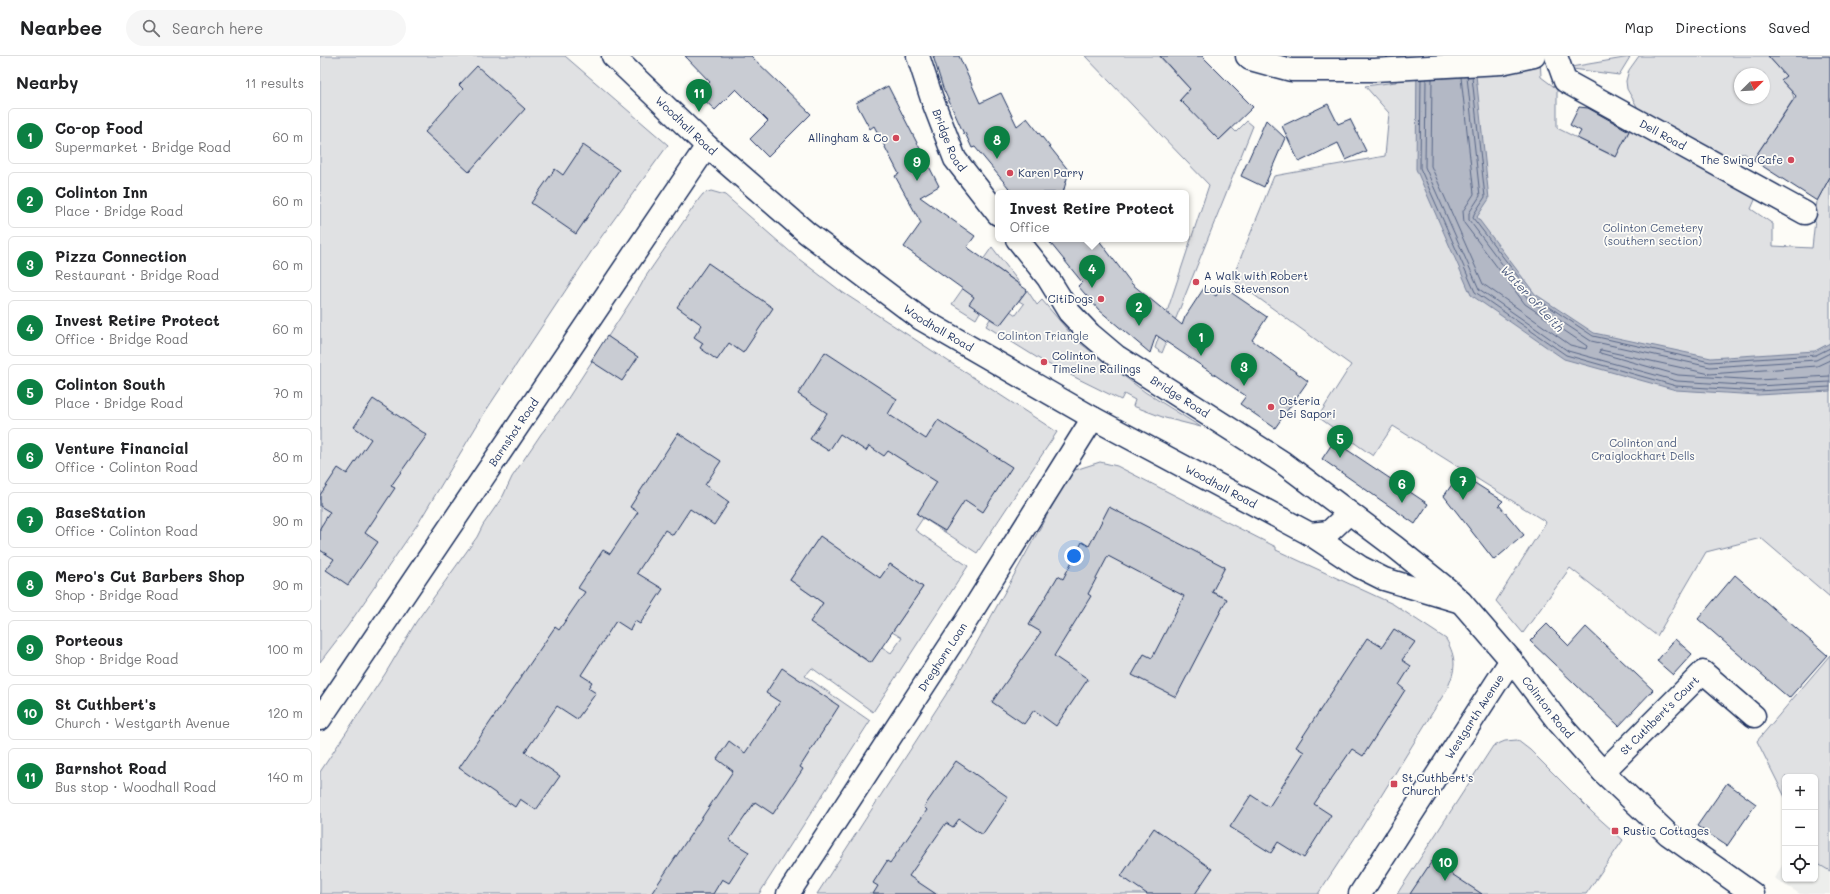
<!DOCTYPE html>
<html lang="en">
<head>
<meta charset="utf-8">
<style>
	:root { --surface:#fff; --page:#f6f6f6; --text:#202124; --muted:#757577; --line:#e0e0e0; --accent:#0b8043 }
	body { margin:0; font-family:Mali,sans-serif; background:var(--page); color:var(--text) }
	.controls { position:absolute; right:12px; bottom:12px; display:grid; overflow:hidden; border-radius:6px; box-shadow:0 1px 3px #0004 }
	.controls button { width:36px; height:36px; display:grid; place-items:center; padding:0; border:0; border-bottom:1px solid var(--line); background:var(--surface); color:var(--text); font:20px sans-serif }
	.compass { position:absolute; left:1414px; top:12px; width:36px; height:36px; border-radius:50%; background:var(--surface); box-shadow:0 1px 3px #0004; rotate:66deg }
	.you { position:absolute; left:754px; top:500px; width:14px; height:14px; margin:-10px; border:3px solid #fff; border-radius:50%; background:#1a73e8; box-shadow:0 0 0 6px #1a73e833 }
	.badge { display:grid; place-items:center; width:26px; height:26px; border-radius:50%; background:var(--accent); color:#fff; font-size:13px; font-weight:700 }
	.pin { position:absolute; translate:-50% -33px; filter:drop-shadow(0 1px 2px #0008) }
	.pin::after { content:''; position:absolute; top:21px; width:14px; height:12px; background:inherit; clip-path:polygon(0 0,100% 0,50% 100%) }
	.popup { position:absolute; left:675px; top:134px; width:194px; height:52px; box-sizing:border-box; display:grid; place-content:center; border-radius:6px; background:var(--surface); filter:drop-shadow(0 1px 3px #0005); font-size:13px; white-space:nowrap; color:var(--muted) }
	.popup b { font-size:15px; color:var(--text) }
	.popup::after { content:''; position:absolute; left:50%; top:100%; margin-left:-8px; border:8px solid transparent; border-top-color:var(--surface) }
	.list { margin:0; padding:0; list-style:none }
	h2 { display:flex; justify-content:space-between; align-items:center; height:52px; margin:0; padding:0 16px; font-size:17px }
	h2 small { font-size:13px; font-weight:400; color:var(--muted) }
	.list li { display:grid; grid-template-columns:26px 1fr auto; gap:12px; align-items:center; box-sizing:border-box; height:56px; margin:0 8px 8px; padding:0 8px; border:1px solid var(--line); border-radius:6px }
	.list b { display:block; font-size:15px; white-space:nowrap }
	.list p { margin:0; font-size:13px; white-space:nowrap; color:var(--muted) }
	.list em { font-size:13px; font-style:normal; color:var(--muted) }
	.icon { flex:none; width:22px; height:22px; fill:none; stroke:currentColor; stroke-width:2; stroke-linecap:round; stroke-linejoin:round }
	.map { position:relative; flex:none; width:1510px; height:838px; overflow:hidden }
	header { display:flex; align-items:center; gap:24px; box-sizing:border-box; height:56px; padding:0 20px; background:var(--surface); border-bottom:1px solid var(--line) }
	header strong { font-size:19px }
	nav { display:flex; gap:22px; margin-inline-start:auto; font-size:14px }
	.search { width:280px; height:36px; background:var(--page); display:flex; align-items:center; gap:10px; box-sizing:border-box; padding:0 14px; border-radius:22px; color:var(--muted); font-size:15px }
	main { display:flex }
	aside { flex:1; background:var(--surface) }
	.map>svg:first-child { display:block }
	.built { fill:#edeeec }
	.green { fill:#e0e1e3; stroke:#7e88a0; fill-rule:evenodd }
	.water { fill:#b3b8c5; stroke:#76819c }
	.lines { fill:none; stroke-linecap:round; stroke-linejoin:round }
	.shore { stroke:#586687; stroke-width:1 }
	.building { fill:#c9ccd3; stroke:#1b2f5e }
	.minor-casing { stroke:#1b2f5e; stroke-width:25 }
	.major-casing { stroke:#1b2f5e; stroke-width:25 }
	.minor { stroke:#fdfcf7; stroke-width:22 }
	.major { stroke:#fdfcf7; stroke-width:22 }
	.poi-dot { fill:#d1495b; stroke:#fdfcf7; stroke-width:1.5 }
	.labels { text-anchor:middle; stroke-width:3.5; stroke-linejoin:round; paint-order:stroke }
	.street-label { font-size:11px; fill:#1b2f5e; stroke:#fdfcf7 }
	.poi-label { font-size:11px; fill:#1b2f5e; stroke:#fdfcf7; text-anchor:start }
	.park-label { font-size:11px; fill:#4c5c7f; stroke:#fdfcf7 }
	.water-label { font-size:12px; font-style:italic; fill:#49587d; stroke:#fdfcf7 }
</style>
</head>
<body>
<header>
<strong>Nearbee</strong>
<div class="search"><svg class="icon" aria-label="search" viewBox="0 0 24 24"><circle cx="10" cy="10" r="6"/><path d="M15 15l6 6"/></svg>Search here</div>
<nav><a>Map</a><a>Directions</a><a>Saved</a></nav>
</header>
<main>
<aside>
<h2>Nearby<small>11 results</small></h2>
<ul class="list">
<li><span class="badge">1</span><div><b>Co-op Food</b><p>Supermarket · Bridge Road</p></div><em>60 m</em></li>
<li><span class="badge">2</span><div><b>Colinton Inn</b><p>Place · Bridge Road</p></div><em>60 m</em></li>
<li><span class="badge">3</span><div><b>Pizza Connection</b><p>Restaurant · Bridge Road</p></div><em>60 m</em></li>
<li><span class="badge">4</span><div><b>Invest Retire Protect</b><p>Office · Bridge Road</p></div><em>60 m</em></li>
<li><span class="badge">5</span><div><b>Colinton South</b><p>Place · Bridge Road</p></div><em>70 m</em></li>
<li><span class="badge">6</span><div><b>Venture Financial</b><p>Office · Colinton Road</p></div><em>80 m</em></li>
<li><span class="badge">7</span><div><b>BaseStation</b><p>Office · Colinton Road</p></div><em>90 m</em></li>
<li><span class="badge">8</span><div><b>Mero's Cut Barbers Shop</b><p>Shop · Bridge Road</p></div><em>90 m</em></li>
<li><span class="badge">9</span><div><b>Porteous</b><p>Shop · Bridge Road</p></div><em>100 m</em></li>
<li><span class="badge">10</span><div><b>St Cuthbert's</b><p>Church · Westgarth Avenue</p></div><em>120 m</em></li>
<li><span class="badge">11</span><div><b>Barnshot Road</b><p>Bus stop · Woodhall Road</p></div><em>140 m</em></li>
</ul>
</aside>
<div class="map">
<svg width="1510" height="838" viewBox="0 0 1510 838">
	<rect width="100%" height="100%" fill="#fdfcf7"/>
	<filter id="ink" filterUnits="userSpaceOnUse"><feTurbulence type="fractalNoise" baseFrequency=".025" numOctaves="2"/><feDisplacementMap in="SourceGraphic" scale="8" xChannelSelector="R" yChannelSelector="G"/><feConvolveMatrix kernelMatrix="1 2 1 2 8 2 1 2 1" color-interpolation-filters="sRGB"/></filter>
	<g filter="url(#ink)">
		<!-- built -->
		<path class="built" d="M1465 805V823H1495V812L1498 808 1510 815V838H1480L1454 822Z"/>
		<!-- green -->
		<path class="green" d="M0 0H245L348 89 279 184 165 356 99 466 27 571 0 606Z
			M765 0H839L870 33 860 44 870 54 897 65 889 74 899 84 912 72 916 76 927 65 933 70 842 297 835 292 889 129Z
			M1073 0H1220L1221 21 1237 33V72L1295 101 1311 71 1438 137 1431 153 1453 168V190L1492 192 1497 145 1510 121V541L1441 482 1386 496 1337 580 1250 512 1203 577 1176 545 1226 466 1073 370 1053 400 998 361 1031 309 912 223 954 120 1065 100 1069 57 1045 30 1076 26Z
			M1319 0H1448L1466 20 1461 24 1472 36 1474 42 1433 104 1424 97 1405 103 1319 54 1307 33 1306 25 1309 14ZM1420 18H1444V42H1420Z
			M1310 1 1299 19 1245 12Z
			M391 135 405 139 475 200 522 236 737 376 657 497 603 462 595 474 648 510 553 656 492 612 485 620 550 665 439 838H0V716L65 618 96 566 157 481 163 469 183 440 192 421 221 378 243 350 320 231 326 220 379 143 383 138ZM500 481 537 506 548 539 570 508 603 531 572 576 582 582 571 597 562 591 550 607 491 566 503 547 470 524Z
			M672 191 701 229 675 211 660 256 656 263 632 248Z
			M707 234 717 249 722 244 756 284 825 336 881 371 845 362 813 350 815 344 804 338 801 344 724 306 666 270 670 263 680 269 690 255 696 259 704 248 699 245Z
			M780 406 797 410 956 491V494L1073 548 1126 583C1137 603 1136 613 1127 633L1042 771 998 838H497L625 640 655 590 747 423 755 414Z
			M1510 599V815L1498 808 1495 802V721H1465V741L1437 685Z
			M1197 684 1210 694 1273 757 1303 784 1266 838H1077L1173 690 1185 685Z"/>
		<!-- water -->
		<path class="water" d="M1097 0H1154L1169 143 1157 161 1215 238 1274 277 1391 302 1495 295 1510 287V335L1438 339 1356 334 1244 303 1151 239 1096 113Z"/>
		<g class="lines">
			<!-- shore -->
			<path class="shore" d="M1147 21 1160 140 1149 157V164L1209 244 1271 285 1390 311 1496 304 1510 297
				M1152 21 1165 141 1154 158 1153 162 1213 240 1273 280 1390 306 1496 299 1510 292
				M1101 23 1100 112 1155 236 1246 299 1356 330 1438 335 1510 331
				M1106 23 1105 111 1159 233 1248 295 1357 325 1438 330 1510 326
				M1112 23 1111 110 1163 228 1250 289 1266 293 1267 290 1205 248 1144 167 1143 155 1154 138 1141 21
				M1510 304 1497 310 1390 318 1281 294 1279 295 1280 297 1358 319 1438 324 1510 320"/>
		</g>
		<!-- building -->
		<path class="building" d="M365 0H431L491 58 448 101 430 83 448 65 416 33 395 54 378 38 390 26Z
			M613 0H639L660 47 681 37 697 70 707 62 749 115 743 137H693L655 91 652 92 645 77 644 78 623 32Z
			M840 0H882L933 51 899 84 860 44 870 33Z
			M1448 0H1510V121L1497 145 1433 104 1476 40 1461 24 1466 20Z
			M157 10 205 53 149 116 105 76 143 33 139 29Z
			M568 30 619 130 600 141 655 180 647 191 707 234 680 269 649 248 654 241 584 191 601 167 575 120 579 118 554 70 550 73 536 47Z
			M1008 48 1018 68 1030 63 1046 95 1026 104 1018 87 979 106 962 70Z
			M1259 51 1268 52 1309 75 1296 101 1257 82 1261 75 1250 69Z
			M946 64 965 82 944 131 921 120Z
			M263 89 299 114 256 178 211 147 235 113 243 119Z
			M727 183H778L812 228 862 269 865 261 884 232 896 240 903 231 947 261 932 284 988 325 955 372 920 348 926 340 836 279 830 297 779 254 758 230 762 226Z
			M388 207 453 252 423 297 409 287 397 304 380 292 383 287 374 281 382 269 357 251Z
			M287 280 318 301 302 325 271 305Z
			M505 296 577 343 568 358 606 383 618 364 692 411 663 456 645 444 625 475 597 458 617 426 568 395 564 400 549 390 546 395 520 378 509 395 490 383 507 357 478 338Z
			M53 343 107 379 71 430 75 432 45 477 58 486 28 529 6 514 14 503 0 494V472L10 456 0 450V439L18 412 27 418 51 383 34 371Z
			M358 377 401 405 385 429 409 446 394 469 370 453 353 479 345 474 317 517 343 533 320 568 315 565 310 574 296 565 261 619 272 626 268 632 276 637 257 663 237 650 205 696 240 720 216 754 200 743 195 751 139 712 235 571 239 574 265 536 258 532 283 494 290 498 318 456 310 451Z
			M1014 385 1108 448 1095 468 1002 403Z
			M1135 424 1146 431 1150 424 1183 445 1179 449 1204 479 1174 504 1124 440Z
			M789 451 905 511 892 536 907 543 856 641 812 619 824 598 832 602 864 540 788 500 768 538 771 540 734 600 768 623 736 670 714 654 704 668 672 646 721 576 709 569 738 520 743 523 762 486 769 490Z
			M500 480 560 522 570 508 603 531 551 607 490 566 503 547 470 524Z
			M1415 519 1507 599 1469 642 1378 563Z
			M1227 568 1249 590 1266 571 1333 634 1299 670 1210 585Z
			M1074 573 1095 586 1082 604 1091 610 1079 629 1085 634 1043 700 1032 693 994 748 1011 759 984 802 958 786 951 797 910 771 931 739 949 751 984 696 976 691 1047 582 1062 591Z
			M1355 583 1372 598 1353 619 1337 605Z
			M462 612 519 650 480 711 483 713 453 758 435 746 409 784 429 796 409 827 402 823 393 838H331L413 715 397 703 409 685 425 697 460 646 446 637Z
			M636 705 688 741 662 779 639 763 633 771 626 767 589 820 616 838H553L558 830 553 827 567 805 570 807 607 754 604 751Z
			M1407 727 1436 748 1407 790 1377 770Z
			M834 772 892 813 875 838H827L801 820Z
			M1112 805 1162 838H1090Z"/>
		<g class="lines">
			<!-- minor casing -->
			<g class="minor-casing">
				<g id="minor">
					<path id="s1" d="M293 0 387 90 487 177 601 263 773 362 990 478 1040 511 1064 523 1141 546"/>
					<path d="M927 0 930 3 971 14H1054L1181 7 1214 0"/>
					<path id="s2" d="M1236 0 1245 25 1485 157"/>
					<path d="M990 478 1009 476 1029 457"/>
					<path id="s3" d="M0 663 387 90"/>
					<path id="s4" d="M1283 716 1383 616 1434 660"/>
					<path id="s5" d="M468 838 646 565 773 362"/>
					<path id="s6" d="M1040 838 1191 604"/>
				</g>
			</g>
			<!-- major casing -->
			<g class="major-casing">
				<g id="major">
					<path id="s7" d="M598 0 612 43 635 103 678 158"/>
					<path id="s8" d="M697 183 728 222 749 256 770 278 796 300 962 406 1075 491 1126 532 1141 546 1191 604 1239 667 1283 716 1348 778 1433 838"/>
				</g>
			</g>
			<!-- minor -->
			<use href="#minor" class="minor"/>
			<!-- major -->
			<use href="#major" class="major"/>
		</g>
	</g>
	<!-- markers -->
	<g class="poi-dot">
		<circle cx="576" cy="82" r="4"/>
		<circle cx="1471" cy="104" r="4"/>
		<circle cx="690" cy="117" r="4"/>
		<circle cx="876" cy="226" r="4"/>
		<circle cx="781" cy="243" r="4"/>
		<circle cx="724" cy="306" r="4"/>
		<circle cx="951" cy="351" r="4"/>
		<rect x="1070" y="724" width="8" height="8" rx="2"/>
		<rect x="1291" y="771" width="8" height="8" rx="2"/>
	</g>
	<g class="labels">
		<!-- street labels -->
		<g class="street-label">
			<text dy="4" stroke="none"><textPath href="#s1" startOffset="101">Woodhall Road</textPath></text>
			<text dy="4" stroke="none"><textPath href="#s2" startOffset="138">Dell Road</textPath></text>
			<text dy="4" stroke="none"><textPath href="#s7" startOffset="90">Bridge Road</textPath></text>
			<text dy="4" stroke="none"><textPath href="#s1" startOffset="425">Woodhall Road</textPath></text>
			<text dy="4" stroke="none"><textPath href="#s8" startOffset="230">Bridge Road</textPath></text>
			<text dy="4" stroke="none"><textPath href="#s3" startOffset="346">Barnshot Road</textPath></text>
			<text dy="4" stroke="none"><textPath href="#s1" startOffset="749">Woodhall Road</textPath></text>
			<text dy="4" stroke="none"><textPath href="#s5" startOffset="283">Dreghorn Loan</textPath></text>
			<text dy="4" stroke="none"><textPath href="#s8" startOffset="715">Colinton Road</textPath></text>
			<text dy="4" stroke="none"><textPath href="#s4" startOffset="80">St Cuthbert's Court</textPath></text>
			<text dy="4" stroke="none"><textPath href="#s6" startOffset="211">Westgarth Avenue</textPath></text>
		</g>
		<!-- poi labels -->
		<g class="poi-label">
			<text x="568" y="86" text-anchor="end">Allingham &amp; Co</text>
			<text x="1463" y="108" text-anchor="end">The Swing Cafe</text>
			<text x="698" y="121">Karen Parry</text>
			<text x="884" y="224">A Walk with Robert<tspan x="884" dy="13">Louis Stevenson</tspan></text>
			<text x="773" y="247" text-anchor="end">CitiDogs</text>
			<text x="732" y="304">Colinton<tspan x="732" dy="13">Timeline Railings</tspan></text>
			<text x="959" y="349">Osteria<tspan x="959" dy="13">Dei Sapori</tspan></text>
			<text x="1082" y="726">St Cuthbert's<tspan x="1082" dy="13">Church</tspan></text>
			<text x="1303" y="779">Rustic Cottages</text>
		</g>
		<!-- park labels -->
		<g class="park-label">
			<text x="1333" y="176">Colinton Cemetery<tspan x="1333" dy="13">(southern section)</tspan></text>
			<text x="723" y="284">Colinton Triangle</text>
			<text x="1323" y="391">Colinton and<tspan x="1323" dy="13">Craiglockhart Dells</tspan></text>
		</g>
		<!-- water labels -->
		<g class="water-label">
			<text transform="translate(1212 243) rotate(47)" y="4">Water of Leith</text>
		</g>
	</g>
</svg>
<div class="controls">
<button>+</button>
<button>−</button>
<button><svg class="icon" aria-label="locate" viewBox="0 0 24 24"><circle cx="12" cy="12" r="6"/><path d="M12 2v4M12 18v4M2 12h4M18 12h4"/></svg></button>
</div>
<svg class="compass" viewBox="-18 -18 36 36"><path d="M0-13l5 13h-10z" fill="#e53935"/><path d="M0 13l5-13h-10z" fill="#757577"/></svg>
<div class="you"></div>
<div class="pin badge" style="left:881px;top:300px">1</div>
<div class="pin badge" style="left:819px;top:270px">2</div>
<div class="pin badge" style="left:924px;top:330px">3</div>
<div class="pin badge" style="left:772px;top:232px">4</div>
<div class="popup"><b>Invest Retire Protect</b>Office</div>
<div class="pin badge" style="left:1020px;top:402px">5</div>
<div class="pin badge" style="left:1082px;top:447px">6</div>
<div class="pin badge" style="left:1143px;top:444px">7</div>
<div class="pin badge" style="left:677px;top:103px">8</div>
<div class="pin badge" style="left:597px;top:125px">9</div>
<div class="pin badge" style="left:1125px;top:825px">10</div>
<div class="pin badge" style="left:379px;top:56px">11</div>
</div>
</main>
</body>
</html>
